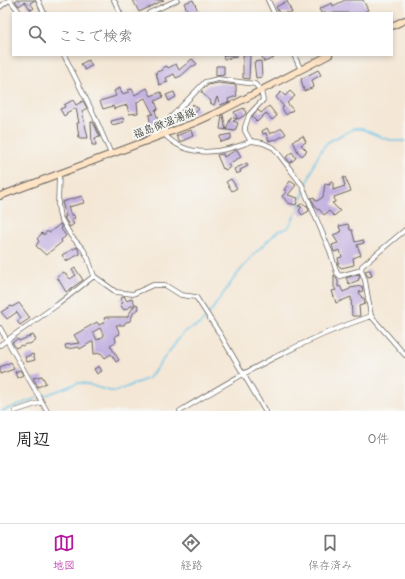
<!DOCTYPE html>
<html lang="ja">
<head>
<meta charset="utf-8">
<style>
	:root { --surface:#fff; --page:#f6f6f6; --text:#222; --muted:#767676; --line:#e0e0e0; --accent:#b5179e }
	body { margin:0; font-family:Mali,"Klee One",sans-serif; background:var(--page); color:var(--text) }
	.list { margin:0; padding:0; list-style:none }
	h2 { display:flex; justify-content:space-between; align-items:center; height:52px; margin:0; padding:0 16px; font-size:17px }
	h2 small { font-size:13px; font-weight:400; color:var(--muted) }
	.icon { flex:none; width:22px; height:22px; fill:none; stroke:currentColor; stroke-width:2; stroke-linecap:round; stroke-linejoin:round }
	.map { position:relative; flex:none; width:405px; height:411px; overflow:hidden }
	.search { position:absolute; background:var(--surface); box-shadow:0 2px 6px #0003; left:12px; right:12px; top:12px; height:44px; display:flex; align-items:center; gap:10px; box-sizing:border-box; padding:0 14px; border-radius:0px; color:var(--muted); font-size:15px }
	.sheet { height:112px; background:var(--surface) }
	nav { display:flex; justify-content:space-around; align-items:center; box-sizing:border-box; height:56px; border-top:1px solid var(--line); background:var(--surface); font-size:11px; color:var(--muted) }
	nav a { display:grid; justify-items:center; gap:2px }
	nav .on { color:var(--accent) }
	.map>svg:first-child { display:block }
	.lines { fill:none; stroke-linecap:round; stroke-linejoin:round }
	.stream { stroke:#6bc4e8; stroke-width:1.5 }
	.building { fill:#c4b3e1; fill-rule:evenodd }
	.street-casing { stroke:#68635d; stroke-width:5.5 }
	.secondary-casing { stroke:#68635d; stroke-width:8 }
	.street { stroke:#fff; stroke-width:4 }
	.secondary { stroke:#fee4c5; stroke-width:6 }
	.labels { text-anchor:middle; stroke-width:4; stroke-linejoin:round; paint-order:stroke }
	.street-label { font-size:11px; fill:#1c1c1c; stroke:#f6f6f2 }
</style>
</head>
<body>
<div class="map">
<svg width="405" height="411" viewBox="0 0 405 411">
	<rect width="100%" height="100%" fill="#f6f6f2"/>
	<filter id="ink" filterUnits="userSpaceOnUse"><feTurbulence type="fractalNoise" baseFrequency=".025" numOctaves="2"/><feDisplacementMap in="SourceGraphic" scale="8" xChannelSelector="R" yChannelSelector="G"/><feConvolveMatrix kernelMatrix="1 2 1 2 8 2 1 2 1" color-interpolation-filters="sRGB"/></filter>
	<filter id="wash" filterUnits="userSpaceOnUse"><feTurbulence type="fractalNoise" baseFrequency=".012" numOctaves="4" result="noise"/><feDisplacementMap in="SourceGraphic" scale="16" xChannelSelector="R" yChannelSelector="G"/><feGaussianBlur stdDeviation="0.9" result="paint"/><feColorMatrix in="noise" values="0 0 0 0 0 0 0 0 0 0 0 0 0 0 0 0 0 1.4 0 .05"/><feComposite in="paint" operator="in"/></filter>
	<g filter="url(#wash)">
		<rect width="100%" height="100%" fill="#f4e7d5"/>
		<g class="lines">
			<!-- stream -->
			<path class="stream" d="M41 397 78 383C92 382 104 393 117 391L149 378 184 332 200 324 206 318 235 277 254 254 278 231 288 228 297 211 315 162 322 149 328 142 353 129H362L383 138 395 141H405
				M2 411 37 398"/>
		</g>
		<g id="blocks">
			<!-- building -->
			<path class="building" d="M16 0H35L30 3 34 8 31 10 25 2 19 6 15 1Z
				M133 0H164L139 12Z
				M193 0 199 13H179L187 10 184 3Z
				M345 0H363L368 10 361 13H321L319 9 332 3 333 6Z
				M287 1 292 13H279L276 7Z
				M223 55H237V57L224 59Z
				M243 55H250L249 79 243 78Z
				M264 55H273L274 58 264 62 262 57 264 56Z
				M192 59 197 64 194 66H192L181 76 176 78 174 74 166 78 168 82 159 85 156 72 163 70 162 68 167 66 168 68 176 64 179 70Z
				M88 60 92 65 85 70 81 64Z
				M261 61 262 77 256 78 254 62Z
				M216 66H224V75L216 76Z
				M318 70 321 75 312 80 314 87 304 91 301 79Z
				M218 83 236 85V91L237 96 228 99 229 102 220 105 217 97 214 105 210 103 211 101 201 92 208 85Z
				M120 88 122 94 129 92 128 90 132 89 135 95 147 88 151 96 161 92 163 97 155 101 158 109 155 110 159 124 151 127 149 115 153 114 145 98 137 102 138 113 129 114 127 105 114 109 113 106 103 109 100 101 116 96 114 91Z
				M290 91 295 96 287 103 293 110 286 115 282 108 284 107 276 97 281 92 285 96Z
				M174 92 176 97 169 101 166 95Z
				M73 100 76 105 83 101 87 108 82 111 88 138H79L77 123H79L76 108 66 113 67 114 64 116 60 109 65 107 64 105Z
				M193 104 199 109 191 117 186 112Z
				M269 106 277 116 272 120 266 113 257 122 252 117 258 110 261 113Z
				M244 108 246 113 245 115 238 119 234 112Z
				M182 111 187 116 184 120 181 118 180 119 177 116Z
				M222 115H223L226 130 231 117 237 119 233 121 238 123 235 131 220 129Z
				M123 118 124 122 112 125 111 121Z
				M91 122H93L100 137 95 138 96 145H92Z
				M151 128 152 132 148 134 149 135 138 139 135 132Z
				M267 128 270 134 282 128 286 134 276 140 275 139 269 141 266 133 263 134 262 131Z
				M191 130 193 136 180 142 179 141 176 136Z
				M231 134V139L221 142 220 136Z
				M303 136 306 142 301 145 307 151 302 156 298 152 293 141Z
				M236 150 238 151 241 157 228 164 230 168 225 170 224 168 223 169 217 155 223 154 224 157Z
				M292 152 296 158 290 163 286 157Z
				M247 163 248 166 240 170 241 172 236 174 234 169Z
				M345 177 351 191 334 197 335 202 332 203 340 211 334 216 329 211 324 215 319 209 318 210 316 208 311 198 314 197 315 200 317 201 323 197 325 184 330 185V182H333V190L345 186 343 178Z
				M231 179 237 188 232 191 226 182Z
				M290 181 296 185 288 195 298 198 296 205 288 203 282 196 287 191 284 190Z
				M82 196 84 203 68 207 71 216 73 214 75 218 71 220 74 224 70 227 64 217H66L62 202Z
				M303 203 305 206 307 205 309 211 302 215 299 210 302 207 298 206Z
				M60 224 62 228 61 229 66 236 61 240 62 242 46 255 36 246 39 241 37 239 42 233 44 235 47 231 49 233Z
				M348 224 350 230H352L355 242 363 240 364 243 357 245 361 255 353 258 354 265 341 268 337 263H339L338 258 342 257 340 250 334 252 332 245 338 243 333 235 341 232 339 226Z
				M77 247 80 254 66 261 62 255Z
				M75 268 83 280 66 292 57 277 64 272 70 279 76 275 72 270Z
				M368 270H370L372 276 368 277 365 271Z
				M359 274 360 278 358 279 359 280 349 284 346 278Z
				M334 275 338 281V287L340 286 343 292 350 289V288L362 286 363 291 359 292 362 298H364L365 304 359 306 360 316H352L351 297 336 303 332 291 336 290 334 287Z
				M124 296 127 301 132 298 135 304 124 310 120 304 123 303 120 299Z
				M19 303 30 318 20 325 17 321 21 318 17 312 7 319 1 312 11 306 12 307Z
				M137 304 139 309 134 312 130 321 126 322 124 325H116L120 334 115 336 116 342 110 345 119 360 116 362 111 354 105 358 101 353 94 354 93 341 80 349 79 347 66 349 65 345 79 343 74 335 97 322 99 325 105 322 104 318 107 317H127L134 306ZM100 328 104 336 97 340 93 332Z
				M33 335 36 340 28 345V343L22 346 21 345 16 348 12 342 18 339 19 341Z
				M33 354 35 360 27 362 25 357Z
				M11 362 14 369 0 374V367Z
				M99 366 102 371 97 374 94 369Z
				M20 370 23 375 17 378 15 372Z
				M42 376 46 383 38 387 33 378Z"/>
		</g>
	</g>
	<g filter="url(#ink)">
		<use href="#blocks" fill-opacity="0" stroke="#68635d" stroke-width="1"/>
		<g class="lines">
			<!-- street casing -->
			<g class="street-casing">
				<path id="street" d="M10 0 20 13
					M38 0 44 13
					M114 0 120 13
					M268 0 274 13
					M0 7 9 0
					M149 13 177 0
					M64 55 94 115 111 154
					M294 55 301 70
					M166 124 164 134C188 160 223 153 252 141
					M149 140 205 82 218 79 255 84 261 91 263 100 249 115 245 127V131L250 140 252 141 263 143 274 148 302 185 330 251 337 273 340 276 361 270 365 280 371 316 405 355
					M59 173 58 206 60 217 71 236 83 249 88 258 94 276 116 292 133 294 153 285H165L181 295 196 297 220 334 265 411
					M361 270 362 266 405 230
					M0 328 47 411
					M0 345 57 305 94 276
					M15 411 42 402
					M180 411C241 374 303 339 371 316"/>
			</g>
			<!-- secondary casing -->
			<g class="secondary-casing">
				<path id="secondary" d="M392 26 405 20
					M0 196 194 123 223 110 329 55"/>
			</g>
			<!-- street -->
			<use href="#street" class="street"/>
			<!-- secondary -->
			<use href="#secondary" class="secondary"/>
		</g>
	</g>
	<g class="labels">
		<!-- street labels -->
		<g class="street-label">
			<text transform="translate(164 123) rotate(-21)" y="4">福島微温湯線</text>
		</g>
	</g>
</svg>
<div class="search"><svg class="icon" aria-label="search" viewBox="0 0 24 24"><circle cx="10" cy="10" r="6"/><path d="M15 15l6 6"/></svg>ここで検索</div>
</div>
<section class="sheet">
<h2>周辺<small>0件</small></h2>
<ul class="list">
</ul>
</section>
<nav>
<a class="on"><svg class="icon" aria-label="map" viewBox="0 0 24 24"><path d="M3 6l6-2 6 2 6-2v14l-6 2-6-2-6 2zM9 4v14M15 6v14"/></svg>地図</a>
<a><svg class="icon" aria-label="directions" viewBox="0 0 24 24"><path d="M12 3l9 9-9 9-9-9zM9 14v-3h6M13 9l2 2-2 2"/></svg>経路</a>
<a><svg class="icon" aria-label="saved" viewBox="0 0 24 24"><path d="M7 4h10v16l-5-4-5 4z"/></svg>保存済み</a>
</nav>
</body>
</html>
